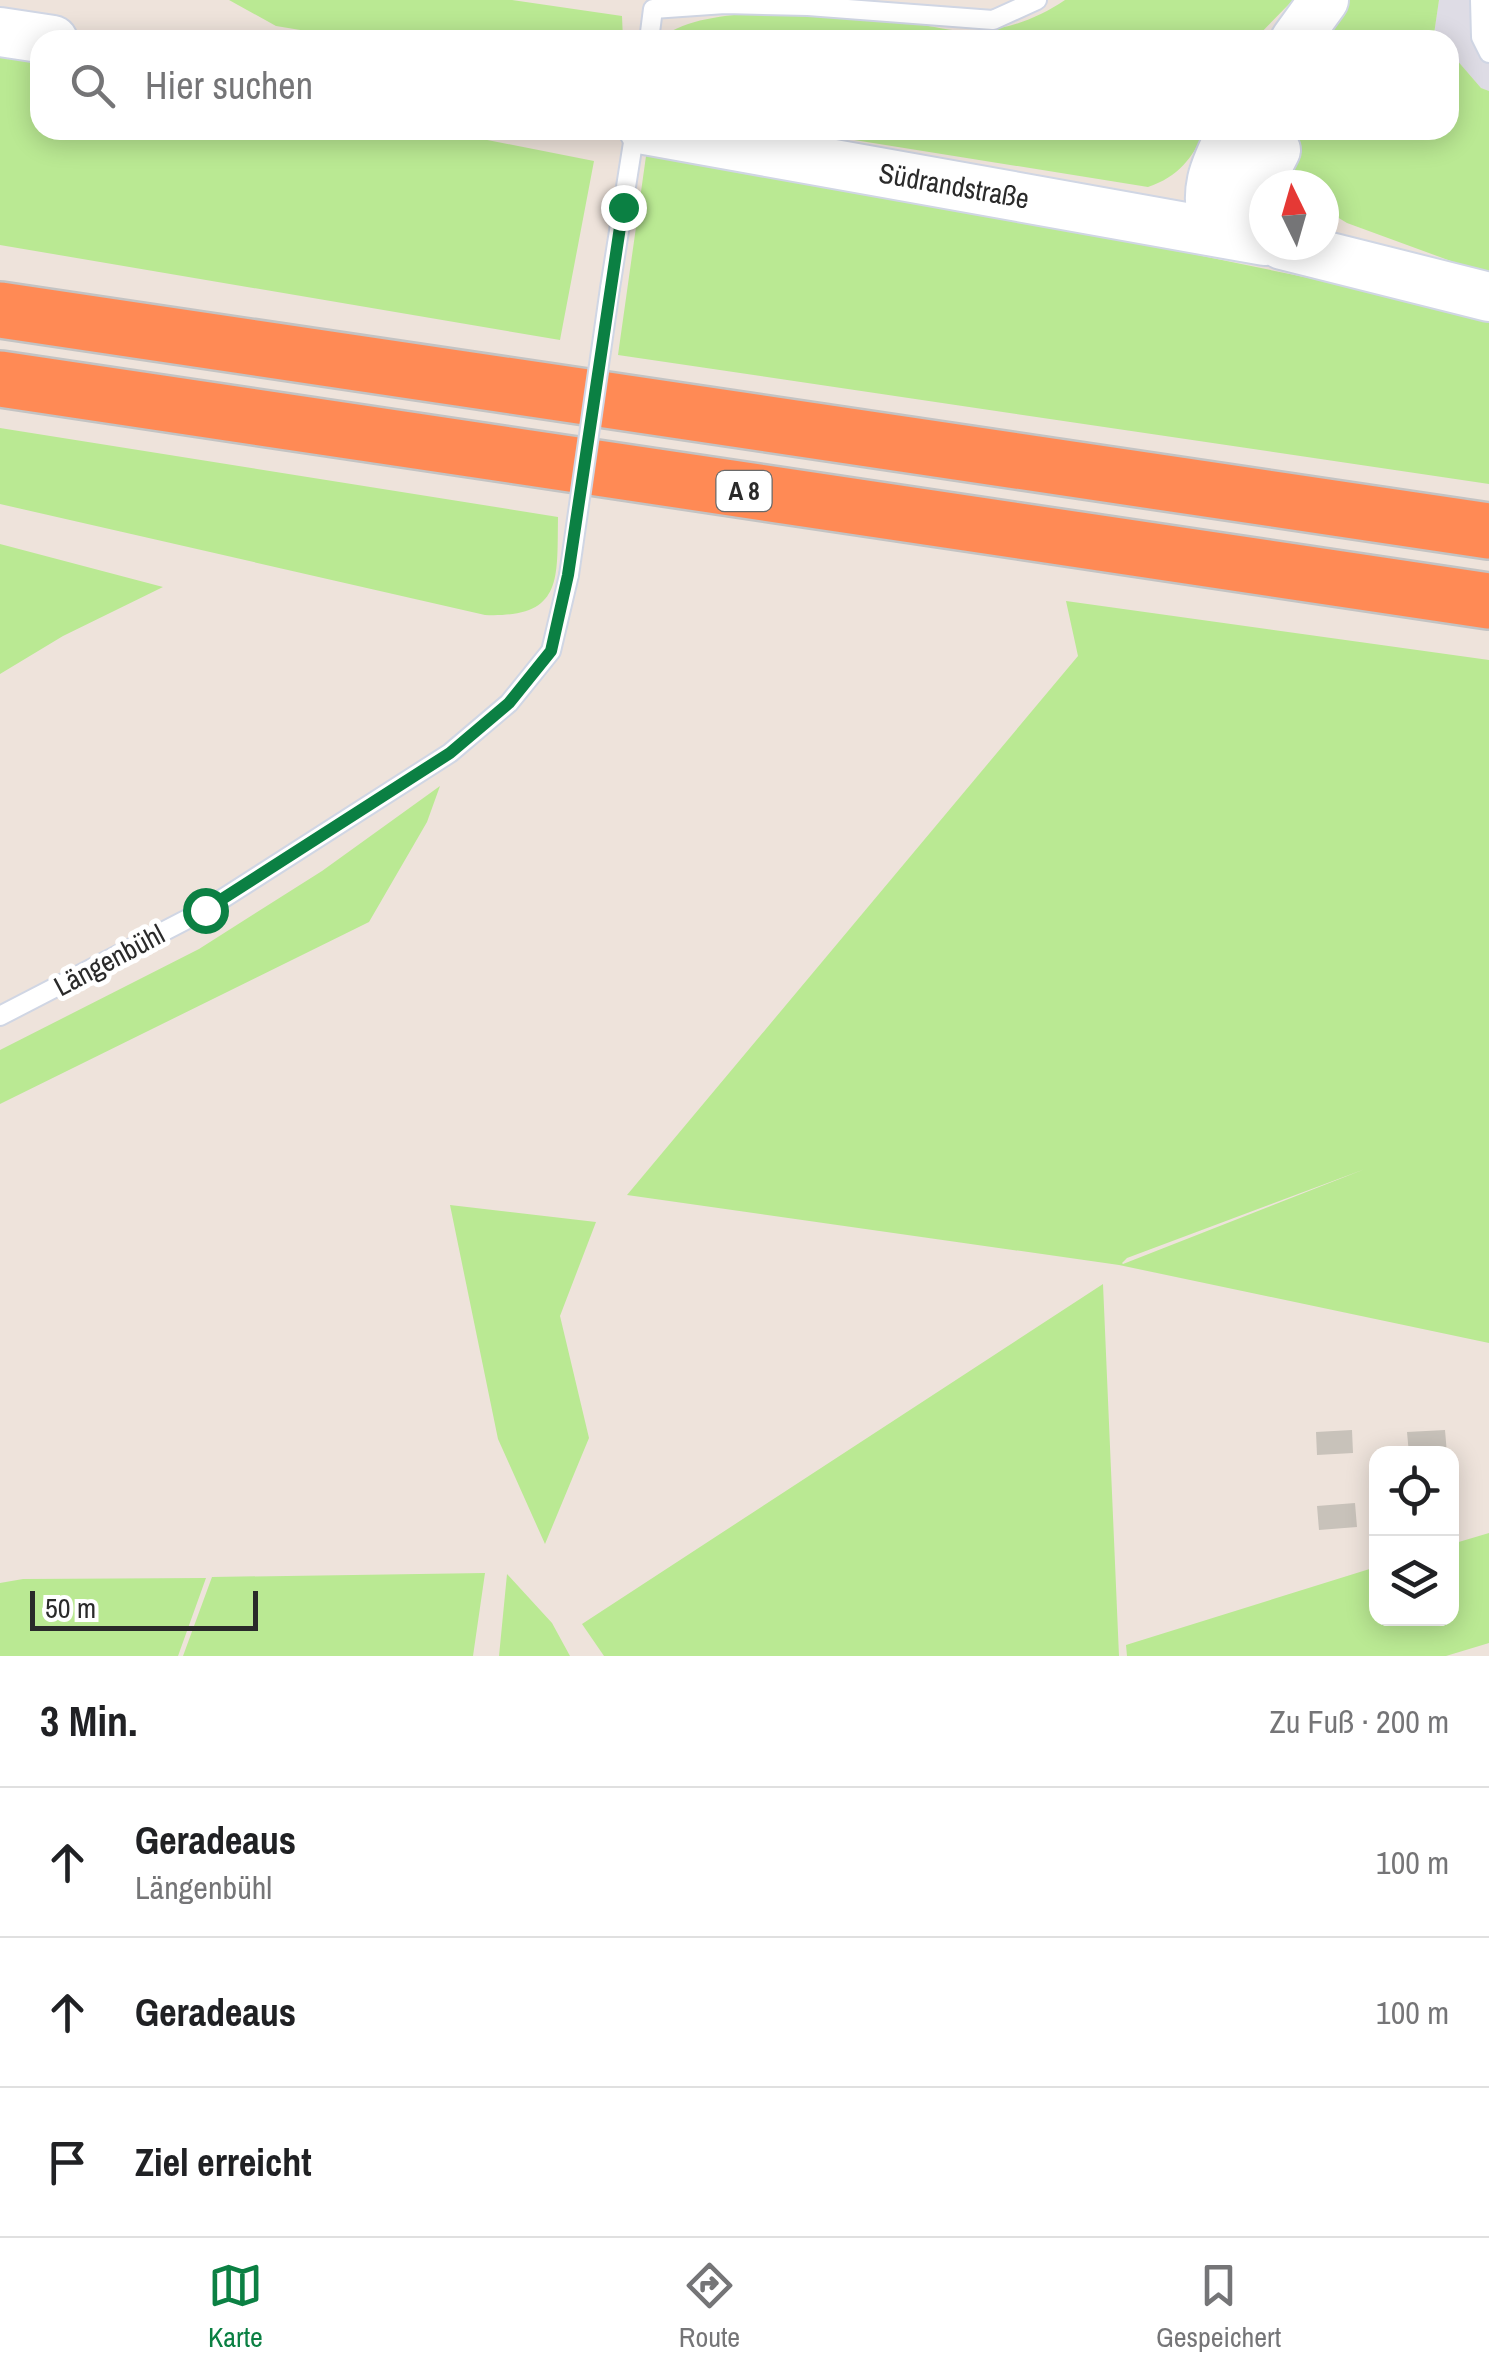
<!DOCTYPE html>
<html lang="de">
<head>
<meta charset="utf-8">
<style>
	:root { --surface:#fff; --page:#f6f6f6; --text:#202124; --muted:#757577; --line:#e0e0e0; --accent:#0b8043 }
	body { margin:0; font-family:"Archivo Narrow",sans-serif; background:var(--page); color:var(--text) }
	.controls { position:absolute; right:30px; bottom:30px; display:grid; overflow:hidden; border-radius:20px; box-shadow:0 5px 25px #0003 }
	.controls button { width:90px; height:90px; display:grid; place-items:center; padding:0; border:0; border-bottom:2px solid var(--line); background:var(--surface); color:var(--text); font:50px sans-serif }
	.compass { position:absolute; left:1249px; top:170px; width:90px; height:90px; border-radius:50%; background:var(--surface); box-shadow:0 5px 25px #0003; rotate:355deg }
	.scale { position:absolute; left:30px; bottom:25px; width:228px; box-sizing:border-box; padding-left:10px; border:5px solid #2a2a2a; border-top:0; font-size:28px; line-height:35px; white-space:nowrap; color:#2a2a2a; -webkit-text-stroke:8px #fff; paint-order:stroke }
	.stop { position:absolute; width:30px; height:30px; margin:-22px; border:8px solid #0b8043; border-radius:50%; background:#fff }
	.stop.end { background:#0b8043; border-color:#fff; box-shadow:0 2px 10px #0008 }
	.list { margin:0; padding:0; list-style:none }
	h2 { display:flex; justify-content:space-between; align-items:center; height:130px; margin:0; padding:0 40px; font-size:42px }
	h2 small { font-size:32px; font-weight:400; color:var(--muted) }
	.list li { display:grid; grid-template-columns:65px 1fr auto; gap:30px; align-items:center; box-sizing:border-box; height:150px; padding:0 40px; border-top:2px solid var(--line) }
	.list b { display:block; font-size:38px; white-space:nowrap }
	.list p { margin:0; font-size:32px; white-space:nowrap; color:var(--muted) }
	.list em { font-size:32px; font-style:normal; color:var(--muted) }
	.icon { flex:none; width:55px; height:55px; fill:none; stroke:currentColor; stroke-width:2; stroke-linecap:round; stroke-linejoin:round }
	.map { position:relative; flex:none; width:1489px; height:1656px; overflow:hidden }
	.search { position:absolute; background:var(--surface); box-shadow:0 5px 25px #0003; left:30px; right:30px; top:30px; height:110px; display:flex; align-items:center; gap:25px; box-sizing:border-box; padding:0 35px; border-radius:30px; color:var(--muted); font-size:38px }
	.sheet { height:580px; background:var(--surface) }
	nav { display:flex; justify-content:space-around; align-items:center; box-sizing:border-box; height:140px; border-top:2px solid var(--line); background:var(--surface); font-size:28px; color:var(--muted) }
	nav a { display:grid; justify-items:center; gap:5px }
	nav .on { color:var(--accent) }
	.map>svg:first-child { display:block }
	.industrial { fill:#dedce5 }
	.green { fill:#bae993; fill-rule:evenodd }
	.building { fill:#c8c2ba }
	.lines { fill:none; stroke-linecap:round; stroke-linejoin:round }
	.lane-casing { stroke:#d0d6e4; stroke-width:22 }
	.secondary-casing { stroke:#d0d6e4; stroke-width:52 }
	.highway-casing { stroke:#c3c3c3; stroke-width:60 }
	.lane { stroke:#fff; stroke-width:18 }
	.secondary { stroke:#fff; stroke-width:48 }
	.highway { stroke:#ff8a55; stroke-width:55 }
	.lane-bridge-casing { stroke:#d0d6e4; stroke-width:22; stroke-linecap:butt }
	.lane-bridge { stroke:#fff; stroke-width:18 }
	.route { stroke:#0b8043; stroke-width:12 }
	.labels { text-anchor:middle; stroke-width:10; stroke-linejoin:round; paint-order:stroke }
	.shield { fill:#fff; stroke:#6a6a6a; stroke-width:2.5 }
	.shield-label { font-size:25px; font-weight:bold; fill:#2a2a2a }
	.street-label { font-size:28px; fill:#2a2a2a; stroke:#fff }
</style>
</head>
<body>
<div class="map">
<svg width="1489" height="1656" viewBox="0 0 1489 1656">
	<rect width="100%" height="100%" fill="#eee3db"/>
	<!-- industrial -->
	<path class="industrial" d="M1439 0H1489V91L1481 88 1449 51V40H1439L1434 34Z"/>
	<!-- green -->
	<path class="green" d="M229 0H512L622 16 623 40H361L276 26Z
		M1065 0H1293L1254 40H669L664 36C712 0 848 15 911 23 932 26 958 33 979 31 1012 28 1038 18 1065 0Z
		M1347 0H1439L1434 34 1439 40H1321Z
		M0 45 40 53V130H437L594 161 560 340 0 245Z
		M1449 51 1481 88 1489 91V275L1347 223 1324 209V185H1300L1289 157V130H1449Z
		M792 130H1205C1193 158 1178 177 1148 187Z
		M648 142 1489 315V484L618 355Z
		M0 428 558 517C557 581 563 618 485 615L0 504Z
		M0 544 163 587 63 636 0 674Z
		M1066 601 1489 660V1343L1119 1265 627 1195 1078 656ZM1365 1169 1123 1264 1122 1263 1127 1258Z
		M440 786 427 822 369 922 0 1104V1050L199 949 322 871Z
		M450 1205 596 1222 560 1316 589 1438 545 1544 498 1439Z
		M1103 1284 1119 1656H604L582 1624Z
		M1489 1533V1643L1446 1656H1127L1126 1645 1376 1567V1618H1452V1544Z
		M485 1573 473 1656H183L212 1577Z
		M507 1574 552 1623 570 1656H499Z
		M206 1578 178 1656H0V1583L23 1579Z"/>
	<!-- building -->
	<path class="building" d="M1352 1430 1353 1453 1317 1455 1316 1432Z
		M1445 1430 1447 1454H1409L1407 1432Z
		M1355 1503 1357 1527 1319 1530 1317 1506Z"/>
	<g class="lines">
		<!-- lane casing -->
		<g class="lane-casing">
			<path id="lane" d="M1480 0 1481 37 1489 53
				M649 40 653 9 725 4 808 6 993 20 1037 0
				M610 288 635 130
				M0 1016 205 910 450 753 509 703 551 651 569 575"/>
		</g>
		<!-- secondary casing -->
		<g class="secondary-casing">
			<g id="secondary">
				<path d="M0 32 53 40"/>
				<path d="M1295 40 1324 0"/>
				<path id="s1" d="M644 130 1264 241"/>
				<path d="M1217 232C1201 194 1214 166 1233 130"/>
				<path d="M1217 232 1243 214 1276 150"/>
				<path d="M1282 245 1489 297"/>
			</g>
		</g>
		<!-- highway casing -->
		<g class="highway-casing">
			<path id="highway" d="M0 310 1489 531
				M0 379 1489 601"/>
		</g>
		<!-- lane -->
		<use href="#lane" class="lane"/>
		<!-- secondary -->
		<use href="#secondary" class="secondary"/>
		<!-- highway -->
		<use href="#highway" class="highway"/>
		<!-- lane-bridge casing -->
		<g class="lane-bridge-casing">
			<path id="lane-bridge" d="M569 575 610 288"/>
		</g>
		<!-- lane-bridge -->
		<use href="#lane-bridge" class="lane-bridge"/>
	</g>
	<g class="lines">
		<!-- route -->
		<path class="route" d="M205 910 450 753 509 703 551 651 568 575 623 207"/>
	</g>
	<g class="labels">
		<!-- shield labels -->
		<rect class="shield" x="716.5" y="471" width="55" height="40" rx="8"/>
		<g class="shield-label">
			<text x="744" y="500">A 8</text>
		</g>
		<!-- street labels -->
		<g class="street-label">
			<text dy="10" stroke="none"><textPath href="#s1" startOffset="315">Südrandstraße</textPath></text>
			<text transform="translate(109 960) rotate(-28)" y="10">Längenbühl</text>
		</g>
	</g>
</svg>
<div class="controls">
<button><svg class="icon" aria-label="locate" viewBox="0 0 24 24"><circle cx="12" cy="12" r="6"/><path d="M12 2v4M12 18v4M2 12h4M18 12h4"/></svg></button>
<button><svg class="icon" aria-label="layers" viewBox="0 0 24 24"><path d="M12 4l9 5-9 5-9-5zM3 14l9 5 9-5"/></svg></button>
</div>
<svg class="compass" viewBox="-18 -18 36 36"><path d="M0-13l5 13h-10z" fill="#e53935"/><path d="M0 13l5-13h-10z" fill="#757577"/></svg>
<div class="scale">50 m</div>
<div class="stop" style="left:205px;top:910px"></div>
<div class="stop end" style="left:623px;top:207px"></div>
<div class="search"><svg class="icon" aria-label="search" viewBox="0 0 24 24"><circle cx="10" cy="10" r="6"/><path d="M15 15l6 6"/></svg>Hier suchen</div>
</div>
<section class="sheet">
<h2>3 Min.<small>Zu Fuß · 200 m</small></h2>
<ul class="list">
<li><svg class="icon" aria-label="ahead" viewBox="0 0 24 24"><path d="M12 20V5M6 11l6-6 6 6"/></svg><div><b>Geradeaus</b><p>Längenbühl</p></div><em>100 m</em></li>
<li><svg class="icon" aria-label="ahead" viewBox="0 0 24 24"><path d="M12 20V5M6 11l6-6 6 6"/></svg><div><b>Geradeaus</b></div><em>100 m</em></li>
<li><svg class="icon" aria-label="arrive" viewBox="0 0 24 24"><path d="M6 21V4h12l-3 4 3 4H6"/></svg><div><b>Ziel erreicht</b></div></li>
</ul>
</section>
<nav>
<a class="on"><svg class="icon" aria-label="map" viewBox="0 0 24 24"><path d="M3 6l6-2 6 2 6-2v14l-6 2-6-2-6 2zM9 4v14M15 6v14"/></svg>Karte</a>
<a><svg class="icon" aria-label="directions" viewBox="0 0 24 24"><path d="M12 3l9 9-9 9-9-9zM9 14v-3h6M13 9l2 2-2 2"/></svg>Route</a>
<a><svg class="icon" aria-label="saved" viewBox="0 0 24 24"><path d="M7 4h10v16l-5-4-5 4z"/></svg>Gespeichert</a>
</nav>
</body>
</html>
